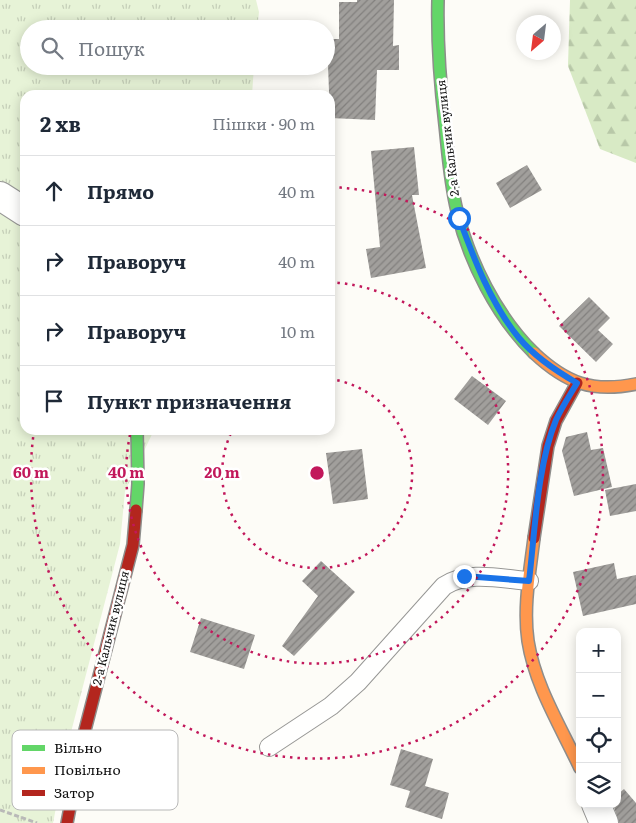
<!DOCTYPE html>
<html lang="uk">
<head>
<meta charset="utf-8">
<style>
	:root { --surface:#fff; --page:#f2f2f3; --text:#1f2937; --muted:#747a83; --line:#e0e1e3 }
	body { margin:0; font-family:Literata,serif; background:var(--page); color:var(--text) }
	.controls { position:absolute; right:15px; bottom:15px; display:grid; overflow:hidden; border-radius:10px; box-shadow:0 2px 12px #0003 }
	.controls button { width:45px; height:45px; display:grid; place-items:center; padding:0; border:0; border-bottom:1px solid var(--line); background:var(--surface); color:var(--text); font:25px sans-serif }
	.compass { position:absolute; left:516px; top:15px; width:45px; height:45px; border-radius:50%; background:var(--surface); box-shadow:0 2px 12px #0003; rotate:208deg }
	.stop { position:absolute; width:15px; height:15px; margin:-11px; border:4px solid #1a73e8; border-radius:50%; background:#fff }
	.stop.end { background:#1a73e8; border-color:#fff; box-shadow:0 1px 5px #0008 }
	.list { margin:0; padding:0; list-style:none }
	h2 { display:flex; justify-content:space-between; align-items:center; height:65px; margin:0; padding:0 20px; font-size:21px }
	h2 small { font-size:16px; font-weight:400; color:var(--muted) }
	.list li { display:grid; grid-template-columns:32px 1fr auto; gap:15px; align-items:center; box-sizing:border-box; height:70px; padding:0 20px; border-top:1px solid var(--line) }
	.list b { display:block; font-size:19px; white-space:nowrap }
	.list em { font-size:16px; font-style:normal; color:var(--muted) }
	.icon { flex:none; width:28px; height:28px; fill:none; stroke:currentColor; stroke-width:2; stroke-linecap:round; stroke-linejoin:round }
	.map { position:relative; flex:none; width:636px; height:823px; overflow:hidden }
	.search { position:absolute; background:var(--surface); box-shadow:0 2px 12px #0003; left:20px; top:20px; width:315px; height:55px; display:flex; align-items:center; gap:12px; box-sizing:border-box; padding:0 18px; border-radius:28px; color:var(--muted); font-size:19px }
	.panel { position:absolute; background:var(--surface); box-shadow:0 2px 12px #0003; left:20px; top:90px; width:315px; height:345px; border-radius:15px }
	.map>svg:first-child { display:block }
	.grass { fill:url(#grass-tufts) }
	.forest { fill:url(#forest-firs) }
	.building { fill:url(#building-hatch) }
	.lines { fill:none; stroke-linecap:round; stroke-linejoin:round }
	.lane-casing { stroke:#979795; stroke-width:20 }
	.street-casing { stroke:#979795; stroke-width:30 }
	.fast-casing { stroke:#8e8d8b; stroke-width:14 }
	.slow-casing { stroke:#8e8d8b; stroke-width:14 }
	.jam-casing { stroke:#8e8d8b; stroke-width:14 }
	.path { stroke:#b9b9b8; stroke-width:3; stroke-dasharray:5 2.5; stroke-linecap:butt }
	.lane { stroke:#fffffe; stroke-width:18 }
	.street { stroke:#fffffe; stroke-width:28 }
	.fast { stroke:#63d668; stroke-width:11 }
	.slow { stroke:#ff974d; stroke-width:11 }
	.jam { stroke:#b3261e; stroke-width:11 }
	.route { stroke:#1a73e8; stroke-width:6 }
	.ring { fill:none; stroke:#c2185b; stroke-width:2.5; stroke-dasharray:2.5 5 }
	.labels { text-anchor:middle; stroke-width:5; stroke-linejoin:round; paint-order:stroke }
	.street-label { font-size:12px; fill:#111; stroke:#fff }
	.key { fill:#fff; stroke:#b8b8b8; stroke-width:1 }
	.key-label { font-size:14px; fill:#111 }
	.centre { fill:#c2185b; stroke:#fff; stroke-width:2.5 }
	.ring-label { font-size:15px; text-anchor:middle; font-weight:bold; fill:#c2185b; stroke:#fff; stroke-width:5; stroke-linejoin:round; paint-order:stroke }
</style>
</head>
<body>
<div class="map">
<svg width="636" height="823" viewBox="0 0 636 823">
	<defs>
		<pattern id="grass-tufts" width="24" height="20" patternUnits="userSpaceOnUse" patternTransform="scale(1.25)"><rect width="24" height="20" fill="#e7f3d7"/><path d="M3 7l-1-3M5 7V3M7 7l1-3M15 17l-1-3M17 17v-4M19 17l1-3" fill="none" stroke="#c5cfb8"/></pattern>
		<pattern id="forest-firs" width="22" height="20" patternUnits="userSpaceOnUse" patternTransform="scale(1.25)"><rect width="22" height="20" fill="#d8eac5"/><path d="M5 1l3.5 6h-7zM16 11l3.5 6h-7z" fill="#b8c8a8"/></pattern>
		<pattern id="building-hatch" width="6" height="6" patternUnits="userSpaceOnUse" patternTransform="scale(1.25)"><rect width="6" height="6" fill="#a19f9c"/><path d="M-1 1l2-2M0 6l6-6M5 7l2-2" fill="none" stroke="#82807e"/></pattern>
	</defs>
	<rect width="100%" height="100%" fill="#fdfcf7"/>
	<!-- grass -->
	<path class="grass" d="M0 0H256L259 12 257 29H29V66H254L252 95H25V430H154L125 491 120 544 70 736 53 823H0Z"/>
	<!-- forest -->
	<path class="forest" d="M570 0H636V163L600 149 568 66Z"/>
	<!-- building -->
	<path class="building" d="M357 0H394L393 46 399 45V70H377L375 120 330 118 327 39H339V2H357Z
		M414 147 419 195H412L426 268 371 278 366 249 380 247 371 151Z
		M527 165 542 190 510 208 496 183Z
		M589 297 610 318 598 330 613 344 596 362 559 326Z
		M472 376 506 401 488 425 454 399Z
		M587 432 591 450 603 448 612 487 574 496 562 451 566 437Z
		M362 449 368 499 333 504 326 453Z
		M636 484V511L610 516 605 490Z
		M321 561 355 592 294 656 282 646 318 596 302 581Z
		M614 563 617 579 636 575V604L583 616 573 572Z
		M201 618 255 635 244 669 190 652Z
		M401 749 433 759 425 786 449 793 442 819 405 807 410 791 390 785Z
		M624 789 636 803V823H619L613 804H617V795Z"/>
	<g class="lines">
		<!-- lane casing -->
		<g class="lane-casing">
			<path id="lane" d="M269 747 331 706 358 682 444 586C468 570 502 579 529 581"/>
		</g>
		<!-- street casing -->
		<g class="street-casing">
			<path id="street" d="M0 196 25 212
				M596 804 604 823"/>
		</g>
		<!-- fast casing -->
		<g class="fast-casing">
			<path id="fast" d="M438 0C437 42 440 83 445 125 448 153 450 183 457 211 469 261 497 317 534 353
				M136 510 138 484 137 430"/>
		</g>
		<!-- slow casing -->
		<g class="slow-casing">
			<path id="slow" d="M534 353C566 383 592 393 636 384
				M534 538C530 571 523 607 528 641 535 686 561 727 580 768"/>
		</g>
		<!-- jam casing -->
		<g class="jam-casing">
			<path id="jam" d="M534 538 548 446 556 421 577 383
				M67 823 84 734 133 545 136 510"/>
		</g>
		<!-- path -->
		<path class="path" d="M0 810 37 823"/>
		<!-- lane -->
		<use href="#lane" class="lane"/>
		<!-- street -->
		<use href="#street" class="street"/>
		<!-- fast -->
		<use href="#fast" class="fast"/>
		<!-- slow -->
		<use href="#slow" class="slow"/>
		<!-- jam -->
		<use href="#jam" class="jam"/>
	</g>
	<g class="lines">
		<!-- route -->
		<path class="route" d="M459 218C474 259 491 304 519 338 535 357 556 371 577 383 570 395 562 407 556 420 537 466 535 532 529 581L464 576"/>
	</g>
	<!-- distance rings -->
	<g class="ring">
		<path d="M330 379A95 95 0 1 1 232 431"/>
		<path d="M330 282A191 191 0 1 1 131 430"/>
		<path d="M332 187A286 286 0 1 1 34 431"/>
	</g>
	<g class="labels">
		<!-- street labels -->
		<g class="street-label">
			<text transform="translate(448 138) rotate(-97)" y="4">2-а Кальчик вулиця</text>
			<text transform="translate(111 628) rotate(-76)" y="4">2-а Кальчик вулиця</text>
		</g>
	</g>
	<!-- legend -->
	<rect x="12" y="730" width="166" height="80" rx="8" class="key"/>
	<rect x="22" y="745" width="23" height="6" fill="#63d668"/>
	<rect x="22" y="767" width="23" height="7" fill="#ff974d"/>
	<rect x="22" y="790" width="23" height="6" fill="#b3261e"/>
	<g class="key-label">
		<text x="54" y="753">Вільно</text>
		<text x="54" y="775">Повільно</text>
		<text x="54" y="798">Затор</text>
	</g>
	<circle cx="317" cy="473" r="8" class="centre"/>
	<g class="ring-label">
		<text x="31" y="478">60 m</text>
		<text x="126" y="478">40 m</text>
		<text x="222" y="478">20 m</text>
	</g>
</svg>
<div class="controls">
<button>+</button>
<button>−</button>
<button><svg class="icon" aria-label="locate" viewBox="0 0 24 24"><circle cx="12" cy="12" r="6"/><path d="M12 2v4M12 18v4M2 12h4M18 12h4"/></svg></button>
<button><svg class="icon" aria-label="layers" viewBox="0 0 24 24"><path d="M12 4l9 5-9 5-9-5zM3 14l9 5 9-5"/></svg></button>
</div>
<svg class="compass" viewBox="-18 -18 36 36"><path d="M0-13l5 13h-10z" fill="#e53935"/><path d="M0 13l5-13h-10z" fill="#747a83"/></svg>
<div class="stop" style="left:459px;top:218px"></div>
<div class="stop end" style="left:464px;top:576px"></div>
<div class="search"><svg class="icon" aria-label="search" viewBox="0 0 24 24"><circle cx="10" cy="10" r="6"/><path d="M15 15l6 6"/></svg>Пошук</div>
<section class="panel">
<h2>2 хв<small>Пішки · 90 m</small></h2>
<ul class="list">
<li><svg class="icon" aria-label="ahead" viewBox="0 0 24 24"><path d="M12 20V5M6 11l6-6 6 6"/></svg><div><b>Прямо</b></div><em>40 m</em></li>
<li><svg class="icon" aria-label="right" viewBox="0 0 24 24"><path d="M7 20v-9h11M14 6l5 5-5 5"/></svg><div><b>Праворуч</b></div><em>40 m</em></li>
<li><svg class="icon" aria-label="right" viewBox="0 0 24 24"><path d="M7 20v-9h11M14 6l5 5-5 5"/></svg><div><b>Праворуч</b></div><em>10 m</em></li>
<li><svg class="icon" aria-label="arrive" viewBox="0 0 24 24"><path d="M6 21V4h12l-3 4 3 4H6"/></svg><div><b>Пункт призначення</b></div></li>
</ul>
</section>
</div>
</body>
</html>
